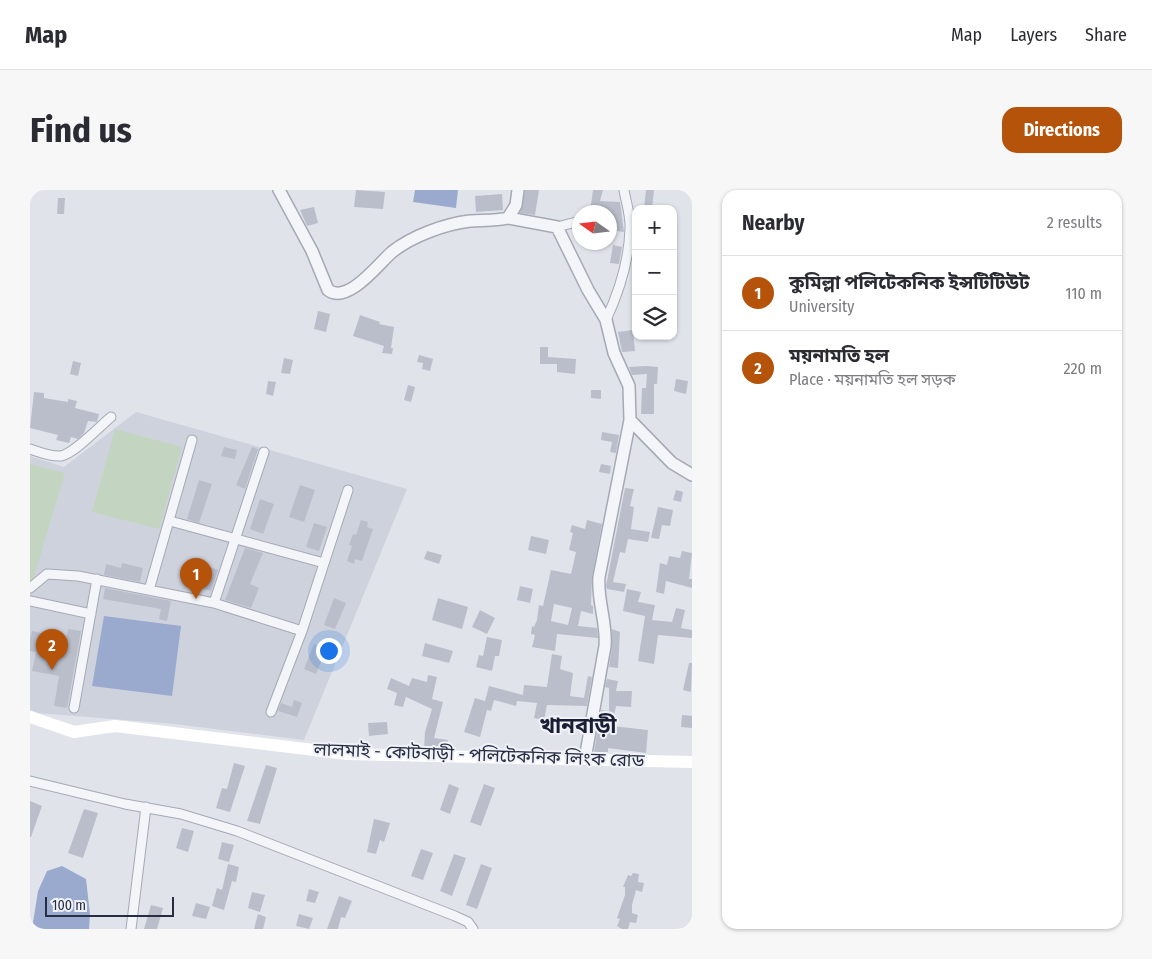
<!DOCTYPE html>
<html lang="en">
<head>
<meta charset="utf-8">
<style>
	:root { --surface:#fff; --page:#f7f7f7; --text:#2b2b33; --muted:#7c7c81; --line:#e1e1e2; --accent:#b45309 }
	body { margin:0; font-family:"Fira Sans Condensed","Noto Sans Bengali",sans-serif; background:var(--page); color:var(--text) }
	.controls { position:absolute; right:15px; top:15px; display:grid; overflow:hidden; border-radius:10px; box-shadow:0 1px 4px #0004 }
	.controls button { width:45px; height:45px; display:grid; place-items:center; padding:0; border:0; border-bottom:1px solid var(--line); background:var(--surface); color:var(--text); font:25px sans-serif }
	.compass { position:absolute; left:542px; top:15px; width:45px; height:45px; border-radius:50%; background:var(--surface); box-shadow:0 1px 4px #0004; rotate:284deg }
	.scale { position:absolute; left:15px; bottom:12px; width:129px; box-sizing:border-box; padding-left:5px; border:2px solid #272e44; border-top:0; font-size:14px; line-height:18px; white-space:nowrap; color:#272e44; -webkit-text-stroke:4px #f0f2f8; paint-order:stroke }
	.you { position:absolute; left:298px; top:460px; width:18px; height:18px; margin:-12px; border:4px solid #fff; border-radius:50%; background:#1a73e8; box-shadow:0 0 0 8px #1a73e833 }
	.badge { display:grid; place-items:center; width:32px; height:32px; border-radius:50%; background:var(--accent); color:#fff; font-size:16px; font-weight:700 }
	.pin { position:absolute; translate:-50% -41px; filter:drop-shadow(0 1px 2px #0008) }
	.pin::after { content:''; position:absolute; top:26px; width:18px; height:15px; background:inherit; clip-path:polygon(0 0,100% 0,50% 100%) }
	.list { margin:0; padding:0; list-style:none }
	h2 { display:flex; justify-content:space-between; align-items:center; height:65px; margin:0; padding:0 20px; font-size:21px }
	h2 small { font-size:16px; font-weight:400; color:var(--muted) }
	.list li { display:grid; grid-template-columns:32px 1fr auto; gap:15px; align-items:center; box-sizing:border-box; height:75px; padding:0 20px; border-top:1px solid var(--line) }
	.list b { display:block; font-size:19px; white-space:nowrap }
	.list p { margin:0; font-size:16px; white-space:nowrap; color:var(--muted) }
	.list em { font-size:16px; font-style:normal; color:var(--muted) }
	.icon { flex:none; width:28px; height:28px; fill:none; stroke:currentColor; stroke-width:2; stroke-linecap:round; stroke-linejoin:round }
	.map { position:relative; flex:none; width:662px; height:739px; overflow:hidden; border-radius:15px }
	header { display:flex; align-items:center; gap:30px; box-sizing:border-box; height:70px; padding:0 25px; background:var(--surface); border-bottom:1px solid var(--line) }
	header strong { font-size:24px }
	nav { display:flex; gap:28px; margin-inline-start:auto; font-size:18px }
	.intro { display:flex; align-items:center; justify-content:space-between; box-sizing:border-box; height:120px; padding:0 30px }
	h1 { margin:0; font-size:35px }
	.button { padding:12px 22px; border-radius:15px; background:var(--accent); color:#fff; font-size:18px; font-weight:700 }
	main { display:flex; gap:30px; padding:0 30px }
	aside { flex:1; background:var(--surface); border-radius:15px; box-shadow:0 1px 4px #0004 }
	.map>svg:first-child { display:block }
	.built { fill:#ced2dd }
	.green { fill:#c3d5c1 }
	.water { fill:#99aace }
	.building { fill:#babecb; fill-rule:evenodd }
	.lines { fill:none; stroke-linecap:round; stroke-linejoin:round }
	.minor-casing { stroke:#a5a9b6; stroke-width:11 }
	.tertiary-casing { stroke:#a5a9b6; stroke-width:14 }
	.minor { stroke:#f4f5f8; stroke-width:9 }
	.tertiary { stroke:#f4f5f8; stroke-width:11 }
	.secondary { stroke:#fff; stroke-width:12 }
	.labels { text-anchor:middle; stroke-width:4; stroke-linejoin:round; paint-order:stroke }
	.street-label { font-size:18px; fill:#272e44; stroke:#f0f2f8 }
	.district-label { font-size:22px; font-weight:bold; fill:#1a1f35; stroke:#f0f2f8 }
</style>
</head>
<body>
<header>
<strong>Map</strong>
<nav><a>Map</a><a>Layers</a><a>Share</a></nav>
</header>
<div class="intro"><h1>Find us</h1><a class="button">Directions</a></div>
<main>
<div class="map">
<svg width="662" height="739" viewBox="0 0 662 739">
	<rect width="100%" height="100%" fill="#e1e3eb"/>
	<!-- built -->
	<path class="built" d="M106 222 377 299 274 550 144 534 8 523 0 520V266L34 277Z"/>
	<!-- green -->
	<path class="green" d="M85 239 152 257 129 339 62 322Z
		M0 274 35 283 3 390 0 389Z"/>
	<!-- water -->
	<path class="water" d="M385 0H428L426 18 383 12Z
		M74 426 151 436 142 506 62 496Z
		M32 676 56 689 60 724 59 739H2L8 701 17 681Z"/>
	<!-- building -->
	<path class="building" d="M326 0 355 2 353 19 324 17Z
		M495 0H509L505 25 490 23Z
		M563 0H573L570 11 590 12 594 42 581 40 582 31H580V22H560Z
		M616 0H624L622 19H614Z
		M472 4 473 20 446 22 445 6Z
		M28 8H35L34 24H27Z
		M284 17 288 33 277 36 270 20Z
		M583 55 592 57 589 74 580 73Z
		M288 121 300 124 296 142 284 139Z
		M330 125 350 132 349 134 364 137 361 158H363L362 164 352 163 354 156 323 146Z
		M603 140 605 161 592 162 588 142Z
		M510 157H518V167L546 169 545 184 527 182V174H510Z
		M389 165 403 169 400 181 392 179 393 173 387 172Z
		M254 168 263 170 260 184 251 183Z
		M43 171 51 173 48 186 40 184Z
		M616 176 628 177 627 194H624V224H611L612 198H616L617 184 602 185 599 177Z
		M646 189 658 191 656 204 644 201Z
		M238 191 246 192 243 206 236 204Z
		M378 195 385 197 381 212 374 210Z
		M561 200H571V209L561 208Z
		M4 202 14 203V208L38 212V209L47 211 45 218 69 224 67 232 58 231 54 243 48 249 41 247 39 253 26 250 28 245 0 238Z
		M572 242 589 245 586 263 580 262 582 252 571 250Z
		M194 257 207 260 205 269 191 266Z
		M222 257 228 259 215 299 206 295Z
		M571 274 581 276 580 284 569 282Z
		M169 290 182 294 169 333 157 329Z
		M270 295 285 300 274 332 259 327Z
		M595 298 604 299 600 316 604 317 601 339 620 342 618 352 598 349 595 363 590 362 583 392 596 394 594 402 577 399 576 396Z
		M646 300 653 302 651 312 643 310Z
		M230 309 244 314 233 344 220 339Z
		M628 317 643 320 640 336 632 335 629 349 621 348Z
		M331 330 338 332 337 337 343 339 332 371 325 369 324 374 317 371 322 356 319 355 323 344 326 345Z
		M557 330 572 334 562 387 561 415 563 416V424L551 421 548 436 567 438 568 448 527 444 525 461 502 457 505 445 501 444 502 436 504 437 507 430 509 415 513 416 521 380 541 384 546 362 539 360 543 343 540 342 542 335 555 339ZM524 414 542 418 538 435 521 431Z
		M284 333 297 337 289 361 276 357Z
		M501 346 519 350 516 364 498 360Z
		M215 358 233 363 220 394 229 398 221 418 195 410Z
		M397 361 412 365 409 374 394 369Z
		M652 361 662 363 659 389H662V398L636 391 634 404 626 402 630 373 637 375 639 366 650 368Z
		M92 373 113 378 110 392 74 385 76 374 91 378Z
		M180 377 188 380 181 401 173 399Z
		M490 396 503 399 500 413 487 410Z
		M75 398 141 411 137 431 129 429 131 419 73 409Z
		M597 399 611 402 608 412 625 415 622 430 642 432 646 418 655 420 651 438 662 440V448L628 445 624 474 608 471 615 426 593 421Z
		M304 408 316 413 305 439 294 435Z
		M408 408 438 417 432 439 402 430Z
		M450 420 465 428 457 444 442 437Z
		M38 439 51 441 37 518 24 516 29 486 2 481 6 462 0 461V449L2 441 12 443 8 460 33 465Z
		M582 439 590 442 588 478 579 477 582 456Z
		M457 447 472 450 469 466H465L462 481 446 477 449 465 453 466Z
		M395 453 423 461 419 473 392 466Z
		M284 454 296 459 286 484 274 479Z
		M522 464 532 466 530 479 543 483 540 506 554 508 558 486 562 487 557 516 517 515 514 530 504 528 507 513 487 511 486 516 464 510 461 521 457 520 450 547 434 542 445 508 455 511 459 496 493 505 494 495 517 497Z
		M659 473H662L661 502 653 500Z
		M398 485 407 487 402 509 413 512 404 548 418 550 417 558H394L395 542 402 519 376 507 373 517 364 515 367 503 357 499 361 488 379 496 382 488 397 492Z
		M577 489 588 491 586 501H602L601 517 586 516 582 536 618 540 616 563 578 558V562H564L571 520 579 521V498L575 497Z
		M264 510 272 513 267 527 248 521 251 513 262 517Z
		M652 525 662 526V538L651 537Z
		M357 532 358 544 339 546 338 533Z
		M204 573 215 576 200 622 186 618 192 598 197 599Z
		M236 575 247 578 230 634 217 631Z
		M419 594 429 598 420 624 410 620Z
		M454 594 465 598 451 636 440 632Z
		M0 611 12 616 1 647H0Z
		M54 619 68 623 53 668 38 663Z
		M344 629 360 633 354 652 350 650 346 664 337 662Z
		M152 638 164 641 158 662 146 658Z
		M192 652 204 655 199 672 188 669Z
		M391 659 403 663 393 690 381 686Z
		M424 664 436 668 422 706 410 701Z
		M198 674 209 677 206 692 202 691 194 720 182 716 187 698 192 700Z
		M451 674 462 678 447 719 436 715Z
		M603 683 609 684 608 692 614 693 612 702 606 700 602 715V723L608 725 606 733 600 732 598 739H592L587 736 590 729 587 728 595 705V697H593L598 685 601 686Z
		M279 699 289 702 285 713 276 711Z
		M222 702 235 705 230 722 218 718Z
		M309 706 322 711 315 728 311 727 308 739H297Z
		M166 713 180 717 176 729 162 726Z
		M121 715 133 718 127 739H114Z
		M228 724 236 727 233 739H224Z
		M269 724 283 728 279 739 266 736Z"/>
	<g class="lines">
		<!-- minor casing -->
		<g class="minor-casing">
			<path id="minor" d="M527 37 550 31
				M576 130C589 102 599 70 600 39 601 27 596 12 594 0
				M0 259C9 262 21 267 31 266 45 263 69 237 81 227
				M140 331 294 373
				M0 398 17 384 48 386 184 413 272 441
				M119 400 162 250
				M0 411 61 424
				M184 413 234 262
				M44 518 67 389
				M241 522 272 441 318 300
				M0 591 95 614 151 624 207 641 425 726 438 732 443 739
				M101 739 116 617"/>
		</g>
		<!-- tertiary casing -->
		<g class="tertiary-casing">
			<path id="tertiary" d="M249 0 282 61 298 100C318 115 349 73 362 62 382 46 415 34 440 31 453 30 465 31 478 28L486 15 488 0
				M478 28 527 37 558 100 576 130 584 163 599 196 600 230 569 387C567 411 577 432 575 456L555 569
				M600 230 642 273 662 285"/>
		</g>
		<!-- minor -->
		<use href="#minor" class="minor"/>
		<!-- tertiary -->
		<use href="#tertiary" class="tertiary"/>
		<!-- secondary -->
		<path class="secondary" d="M0 527 44 542 85 536 317 564 662 572"/>
	</g>
	<g class="labels">
		<!-- street labels -->
		<g class="street-label">
			<text transform="translate(449 565) rotate(2)" y="6">লালমাই - কোটবাড়ী - পলিটেকনিক লিংক রোড</text>
		</g>
		<!-- district labels -->
		<g class="district-label">
			<text x="548" y="543">খানবাড়ী</text>
		</g>
	</g>
</svg>
<div class="controls">
<button>+</button>
<button>−</button>
<button><svg class="icon" aria-label="layers" viewBox="0 0 24 24"><path d="M12 4l9 5-9 5-9-5zM3 14l9 5 9-5"/></svg></button>
</div>
<svg class="compass" viewBox="-18 -18 36 36"><path d="M0-13l5 13h-10z" fill="#e53935"/><path d="M0 13l5-13h-10z" fill="#7c7c81"/></svg>
<div class="scale">100 m</div>
<div class="you"></div>
<div class="pin badge" style="left:166px;top:409px">1</div>
<div class="pin badge" style="left:22px;top:480px">2</div>
</div>
<aside>
<h2>Nearby<small>2 results</small></h2>
<ul class="list">
<li><span class="badge">1</span><div><b>কুমিল্লা পলিটেকনিক ইন্সটিটিউট</b><p>University</p></div><em>110 m</em></li>
<li><span class="badge">2</span><div><b>ময়নামতি হল</b><p>Place · ময়নামতি হল সড়ক</p></div><em>220 m</em></li>
</ul>
</aside>
</main>
</body>
</html>
